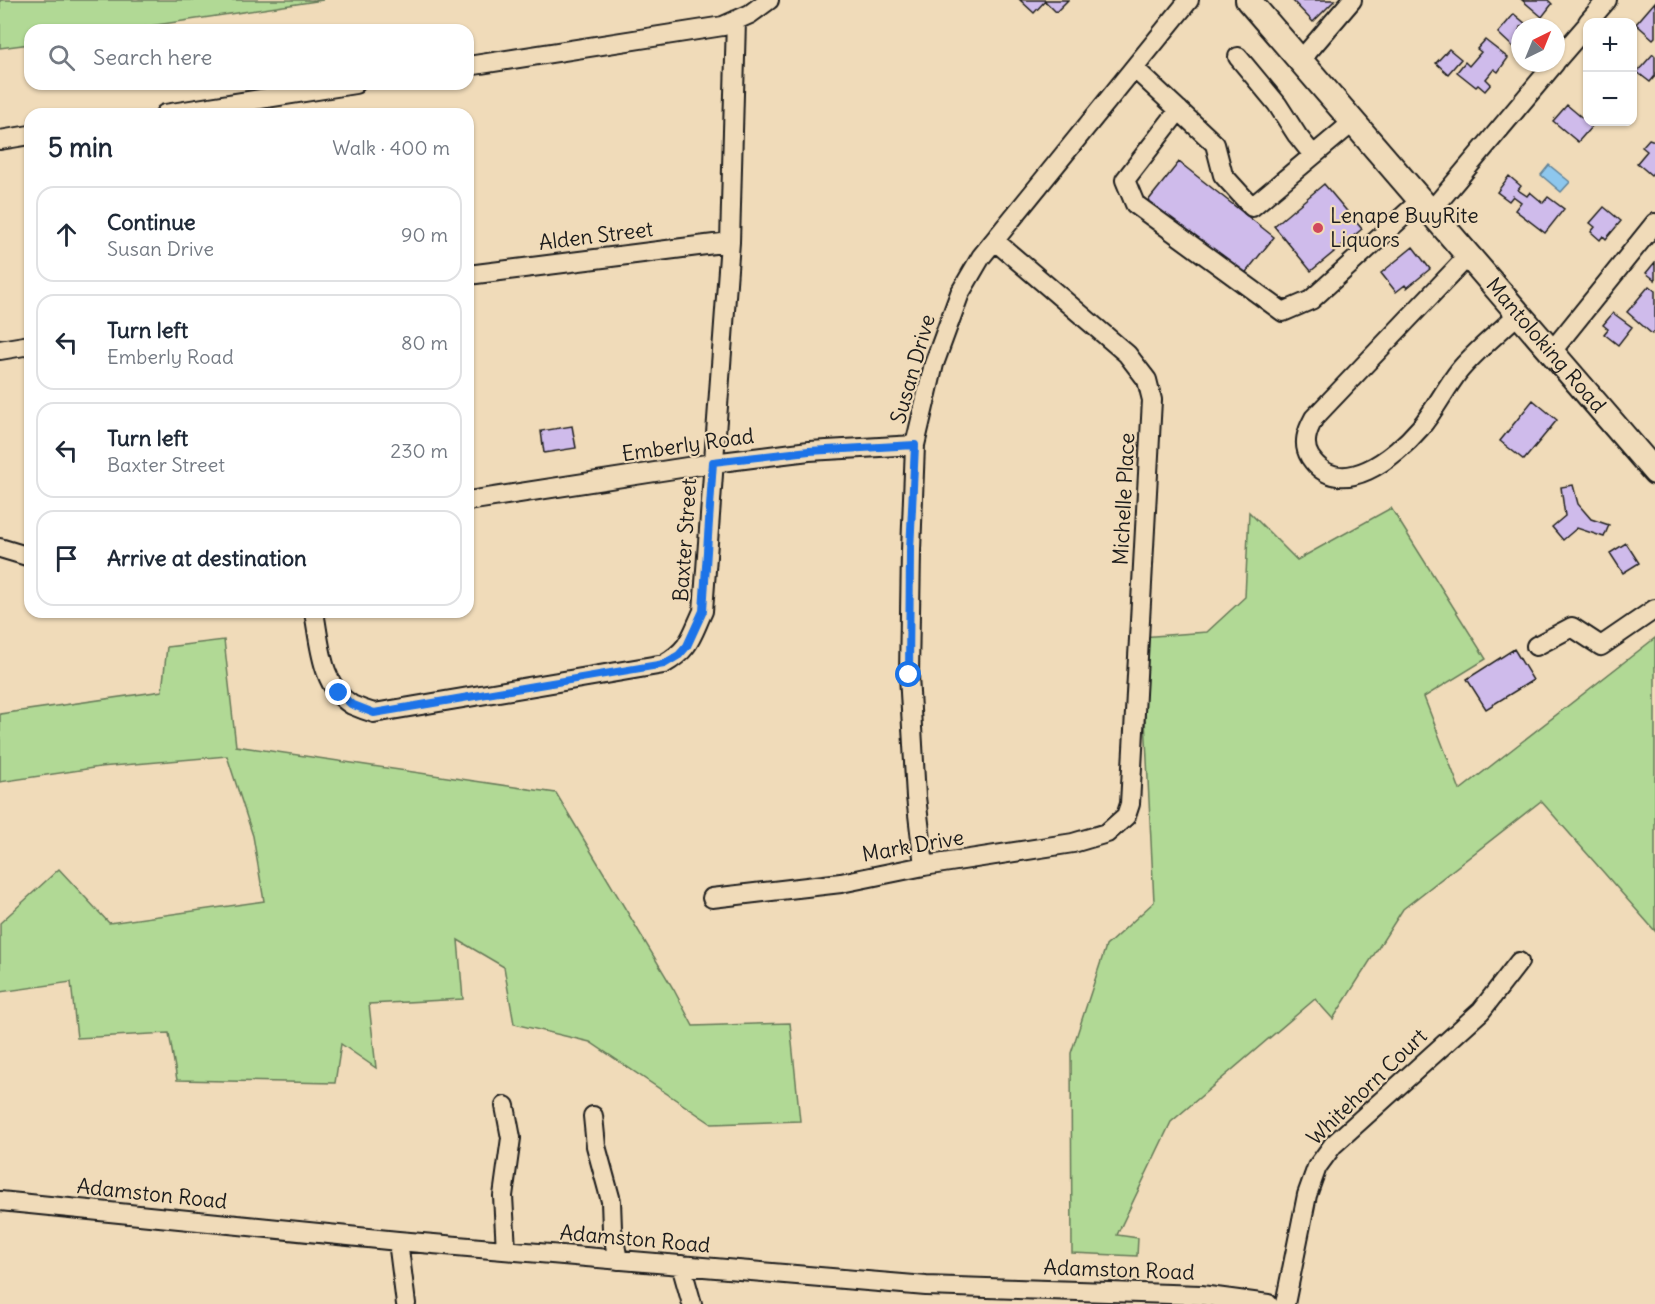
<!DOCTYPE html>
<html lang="en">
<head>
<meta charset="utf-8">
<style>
	:root { --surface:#fff; --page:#f2f2f3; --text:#1f2937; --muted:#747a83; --line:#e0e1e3 }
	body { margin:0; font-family:Delius,sans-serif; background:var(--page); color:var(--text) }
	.controls { position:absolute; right:18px; top:18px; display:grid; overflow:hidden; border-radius:12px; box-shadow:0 2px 4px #0004 }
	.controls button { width:54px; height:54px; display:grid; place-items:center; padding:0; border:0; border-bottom:2px solid var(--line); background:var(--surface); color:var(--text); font:30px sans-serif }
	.compass { position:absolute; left:1511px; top:18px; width:54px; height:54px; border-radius:50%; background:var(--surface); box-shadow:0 2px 4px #0004; rotate:43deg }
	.stop { position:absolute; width:18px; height:18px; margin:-14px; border:4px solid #1a73e8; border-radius:50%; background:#fff }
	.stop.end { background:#1a73e8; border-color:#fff; box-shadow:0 2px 6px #0008 }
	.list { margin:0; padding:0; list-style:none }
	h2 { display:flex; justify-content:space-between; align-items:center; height:78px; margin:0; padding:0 24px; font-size:26px }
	h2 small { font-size:20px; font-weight:400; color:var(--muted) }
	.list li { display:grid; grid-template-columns:39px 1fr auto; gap:18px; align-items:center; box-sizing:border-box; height:96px; margin:0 12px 12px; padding:0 12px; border:2px solid var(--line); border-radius:18px }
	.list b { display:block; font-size:22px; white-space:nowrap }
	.list p { margin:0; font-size:20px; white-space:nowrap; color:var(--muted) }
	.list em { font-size:20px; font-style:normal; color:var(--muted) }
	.icon { flex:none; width:33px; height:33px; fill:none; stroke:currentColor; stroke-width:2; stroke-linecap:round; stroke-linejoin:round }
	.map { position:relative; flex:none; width:1655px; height:1304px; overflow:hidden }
	.search { position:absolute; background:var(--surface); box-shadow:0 2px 4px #0004; left:24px; top:24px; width:450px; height:66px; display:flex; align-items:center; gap:15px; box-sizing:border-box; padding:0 21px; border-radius:18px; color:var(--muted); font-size:22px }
	.panel { position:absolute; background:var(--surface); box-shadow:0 2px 4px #0004; left:24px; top:108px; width:450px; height:510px; border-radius:18px }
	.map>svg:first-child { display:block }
	.green { fill:#b1d995; stroke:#667a58; stroke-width:1.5 }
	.water { fill:#8ec7ed; stroke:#608399; stroke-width:1.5 }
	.building { fill:#cfbbeb; stroke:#1c1c1c; stroke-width:1.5 }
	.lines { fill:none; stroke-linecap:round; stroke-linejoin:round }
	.minor-casing { stroke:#1c1c1c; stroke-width:22 }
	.major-casing { stroke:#1c1c1c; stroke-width:28 }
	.minor { stroke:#f0dbb9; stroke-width:18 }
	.major { stroke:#f0dbb9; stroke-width:24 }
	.route { stroke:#1a73e8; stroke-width:8 }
	.poi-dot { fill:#d1495b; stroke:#f0dbb9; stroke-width:2 }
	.labels { text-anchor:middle; stroke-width:4.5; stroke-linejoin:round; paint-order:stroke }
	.poi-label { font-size:21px; fill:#1c1c1c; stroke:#f0dbb9; text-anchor:start }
	.street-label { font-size:21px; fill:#1c1c1c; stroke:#f0dbb9 }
</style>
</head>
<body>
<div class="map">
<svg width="1655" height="1304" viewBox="0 0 1655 1304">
	<rect width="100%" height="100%" fill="#f0dbb9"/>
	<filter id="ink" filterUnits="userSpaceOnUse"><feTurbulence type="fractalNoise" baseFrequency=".0167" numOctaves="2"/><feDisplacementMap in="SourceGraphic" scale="12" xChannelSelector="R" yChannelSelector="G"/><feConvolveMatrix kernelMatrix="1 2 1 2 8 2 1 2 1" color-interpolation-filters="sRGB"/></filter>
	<g filter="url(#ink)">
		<!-- green -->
		<path class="green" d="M0 0H323L123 30H30V44L0 48Z
			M1391 508 1486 659 1424 697 1460 790 1655 638V931L1541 801 1403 909 1333 1019 1315 999 1171 1122 1117 1235 1138 1238 1137 1256 1072 1253 1071 1053 1106 946 1154 902 1141 637 1207 632 1245 597 1249 512 1297 560Z
			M224 640 236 746 556 793 674 990 693 1026 790 1023 800 1121 712 1124 590 1042 514 1024 504 967 458 940 463 999 369 1004 376 1068 341 1044 335 1083 177 1080 169 1033 77 1038 71 982 0 992V923L59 869 109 923 264 901 253 836 227 756 100 767 0 782V714L162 691 167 647Z"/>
		<!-- water -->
		<path class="water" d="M1549 165 1570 182 1561 192 1541 175Z"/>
		<!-- building -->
		<path class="building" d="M1020 0H1068L1056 12 1045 1 1034 13Z
			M1292 0H1335L1313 22Z
			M1522 0H1548L1552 4 1542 17Z
			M1655 2V37L1653 39 1636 24Z
			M1514 14 1527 25 1520 27V38L1513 47 1498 33Z
			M1485 40 1508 58 1498 72 1494 69 1486 79 1491 84 1485 91 1478 85 1476 87 1457 72 1465 62 1469 66 1481 52 1477 49Z
			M1449 49 1461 59 1448 74 1436 63Z
			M1653 54 1655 56V76L1650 82 1637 72Z
			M1567 105 1592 126 1578 142 1553 121Z
			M1649 139 1655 141V171L1651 175 1637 163 1647 151 1642 147Z
			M1179 162 1274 237 1243 276 1148 201Z
			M1509 176 1521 186 1518 190 1527 196 1530 192 1543 203 1548 197 1564 209 1545 233 1515 210 1521 202 1513 196 1509 201 1497 192Z
			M1324 184 1362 229 1311 271 1274 226Z
			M1604 207 1621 221 1606 239 1603 236 1600 240 1591 232 1595 227 1590 223Z
			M1413 247 1430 269 1407 288 1405 285 1396 292 1381 273Z
			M1655 262V280L1646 273Z
			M1649 286 1655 291V331L1652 334 1627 312Z
			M1613 313 1632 327 1618 345 1604 334 1608 329 1603 325Z
			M1533 400 1557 420 1524 460 1500 441Z
			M572 426 576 448 544 453 541 431Z
			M1573 485 1578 504 1591 519 1609 525 1604 537 1577 528 1563 540 1552 527 1565 516 1561 487Z
			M1626 543 1639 563 1623 573 1610 553Z
			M1514 649 1533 680 1486 709 1467 679Z"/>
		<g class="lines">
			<!-- minor casing -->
			<g class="minor-casing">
				<path id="minor" d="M1588 22 1607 0
					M1238 57 1277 104 1297 135 1313 155
					M1300 61 1352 0
					M1556 61 1588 24
					M468 66 723 26 750 14 769 0
					M1134 68 1215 144 1223 175 1252 207 1353 122
					M1179 110 1125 180 1135 204 1283 312 1311 300 1421 200
					M165 114 355 84
					M0 140 30 135
					M1431 211 1555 63
					M1469 255 1314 418C1307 431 1302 444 1310 457 1340 503 1396 456 1420 428 1435 410 1445 389 1459 371 1476 350 1500 332 1519 313
					M468 275 730 242
					M0 350 30 345
					M1552 351 1655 223
					M468 501 713 463 809 451 915 445
					M0 548 30 557
					M314 612C320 643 321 687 352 705 359 708 367 711 374 713L664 664C690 649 691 637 703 611L730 242 736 20
					M1536 646 1572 627 1601 646 1655 609
					M924 866 916 797 909 675 911 551 915 445 934 364 960 293 981 257 1189 0
					M712 898 841 883 924 866 1073 843 1107 833 1126 816 1130 804 1152 400 1147 380 1127 354 995 241
					M505 1106 511 1138 503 1196 506 1250
					M593 1116 596 1146 611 1201 612 1229 618 1260
					M0 1201 398 1241 926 1286 1201 1295 1268 1304
					M398 1241 406 1304
					M681 1265 692 1304
					M1285 1304 1307 1195 1317 1167 1333 1145 1481 1011 1519 962"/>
			</g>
			<!-- major casing -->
			<g class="major-casing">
				<g id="major">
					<path id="s1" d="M1248 0 1655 472"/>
				</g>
			</g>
			<!-- minor -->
			<use href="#minor" class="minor"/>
			<!-- major -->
			<use href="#major" class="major"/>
		</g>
	</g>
	<g class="lines" filter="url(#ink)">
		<!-- route -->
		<path class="route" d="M339 693 351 704 374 713 664 664 679 655 687 646 703 611 713 462 809 451 915 445 910 551 909 675"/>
	</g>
	<!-- markers -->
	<circle class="poi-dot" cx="1318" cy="228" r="6"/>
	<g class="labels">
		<!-- poi labels -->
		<g class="poi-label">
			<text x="1330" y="223">Lenape BuyRite<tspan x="1330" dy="24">Liquors</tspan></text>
		</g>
		<!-- street labels -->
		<g class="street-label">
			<text transform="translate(596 236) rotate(-7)" y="7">Alden Street</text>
			<text dy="7" stroke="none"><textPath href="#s1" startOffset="456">Mantoloking Road</textPath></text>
			<text transform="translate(913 369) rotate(-74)" y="7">Susan Drive</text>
			<text transform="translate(688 445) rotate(-8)" y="7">Emberly Road</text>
			<text transform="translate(1124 499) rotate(-87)" y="7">Michelle Place</text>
			<text transform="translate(685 540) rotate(-86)" y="7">Baxter Street</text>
			<text transform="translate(913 846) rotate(-10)" y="7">Mark Drive</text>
			<text transform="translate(1367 1087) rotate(-44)" y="7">Whitehorn Court</text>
			<text transform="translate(152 1194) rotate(6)" y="7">Adamston Road</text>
			<text transform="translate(635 1239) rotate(5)" y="7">Adamston Road</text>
			<text transform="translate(1119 1270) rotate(2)" y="7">Adamston Road</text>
		</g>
	</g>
</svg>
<div class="controls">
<button>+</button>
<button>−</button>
</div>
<svg class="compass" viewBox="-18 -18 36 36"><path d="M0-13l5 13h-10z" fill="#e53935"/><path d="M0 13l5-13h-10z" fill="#747a83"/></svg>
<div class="stop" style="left:909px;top:675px"></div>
<div class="stop end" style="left:339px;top:693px"></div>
<div class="search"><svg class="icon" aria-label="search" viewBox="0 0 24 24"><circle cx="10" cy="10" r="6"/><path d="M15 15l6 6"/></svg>Search here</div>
<section class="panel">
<h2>5 min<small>Walk · 400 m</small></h2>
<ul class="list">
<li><svg class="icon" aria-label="ahead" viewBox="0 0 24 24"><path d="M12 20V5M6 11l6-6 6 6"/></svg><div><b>Continue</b><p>Susan Drive</p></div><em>90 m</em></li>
<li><svg class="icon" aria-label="left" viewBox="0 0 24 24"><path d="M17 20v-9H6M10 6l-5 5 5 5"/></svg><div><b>Turn left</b><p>Emberly Road</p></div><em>80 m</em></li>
<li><svg class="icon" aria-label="left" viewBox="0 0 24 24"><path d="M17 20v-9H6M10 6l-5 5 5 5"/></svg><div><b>Turn left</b><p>Baxter Street</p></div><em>230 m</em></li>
<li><svg class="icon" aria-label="arrive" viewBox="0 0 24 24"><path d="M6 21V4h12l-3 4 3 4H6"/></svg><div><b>Arrive at destination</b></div></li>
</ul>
</section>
</div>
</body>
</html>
